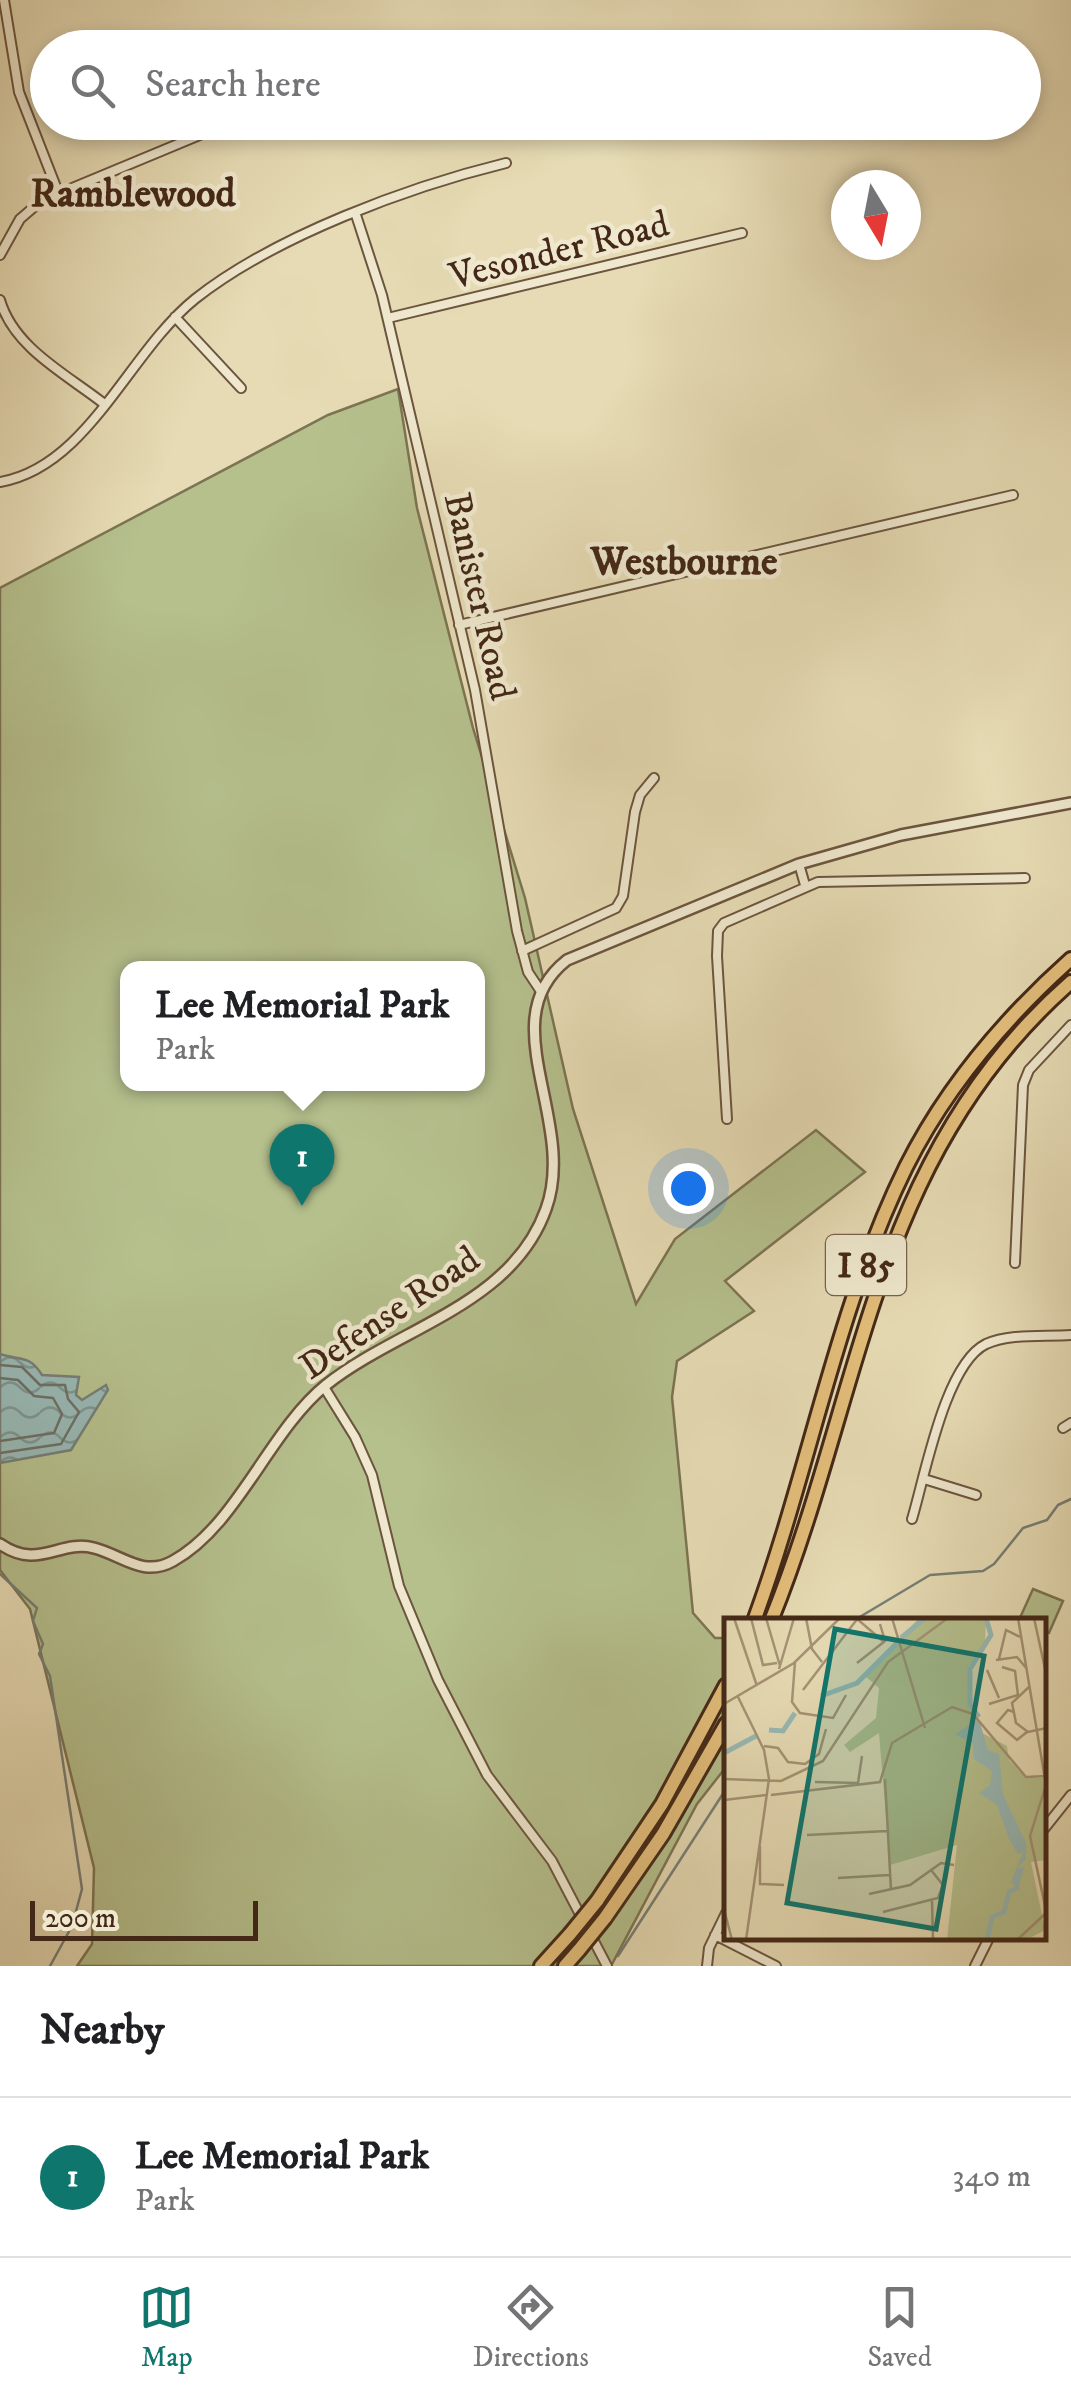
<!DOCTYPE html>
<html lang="en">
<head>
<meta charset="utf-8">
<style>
	:root { --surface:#fff; --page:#f2f2f2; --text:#202124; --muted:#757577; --line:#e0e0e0; --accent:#0f766e }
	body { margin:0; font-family:"IM FELL DW Pica",serif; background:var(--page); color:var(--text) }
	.compass { position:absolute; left:831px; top:170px; width:90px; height:90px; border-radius:50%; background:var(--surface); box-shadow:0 5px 15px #0003; rotate:170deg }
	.scale { position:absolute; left:30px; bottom:25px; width:228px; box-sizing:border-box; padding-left:10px; border:5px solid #432817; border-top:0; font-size:28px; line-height:35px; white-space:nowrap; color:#432817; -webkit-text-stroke:8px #efe8ce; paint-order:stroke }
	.you { position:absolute; left:688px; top:1188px; width:35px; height:35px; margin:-25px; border:8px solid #fff; border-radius:50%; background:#1a73e8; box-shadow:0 0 0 15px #1a73e833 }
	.badge { display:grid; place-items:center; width:65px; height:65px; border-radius:50%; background:var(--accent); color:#fff; font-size:32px; font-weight:700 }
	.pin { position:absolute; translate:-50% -82px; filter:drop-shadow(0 2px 5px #0008) }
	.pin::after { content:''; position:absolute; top:52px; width:35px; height:30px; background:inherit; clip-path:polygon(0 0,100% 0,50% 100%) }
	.popup { position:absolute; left:120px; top:961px; width:365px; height:130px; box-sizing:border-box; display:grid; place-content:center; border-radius:20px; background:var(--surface); filter:drop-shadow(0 2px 8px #0005); font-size:32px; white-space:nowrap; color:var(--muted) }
	.popup b { font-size:38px; color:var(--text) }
	.popup::after { content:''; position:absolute; left:50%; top:100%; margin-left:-20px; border:20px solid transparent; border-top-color:var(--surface) }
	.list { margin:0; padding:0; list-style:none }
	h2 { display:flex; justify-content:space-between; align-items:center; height:130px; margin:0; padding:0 40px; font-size:42px }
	h2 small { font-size:32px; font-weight:400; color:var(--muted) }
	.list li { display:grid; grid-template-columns:65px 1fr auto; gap:30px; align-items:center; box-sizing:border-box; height:160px; padding:0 40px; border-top:2px solid var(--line) }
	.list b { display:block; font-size:38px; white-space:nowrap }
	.list p { margin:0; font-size:32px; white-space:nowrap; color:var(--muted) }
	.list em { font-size:32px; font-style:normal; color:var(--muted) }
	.icon { flex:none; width:55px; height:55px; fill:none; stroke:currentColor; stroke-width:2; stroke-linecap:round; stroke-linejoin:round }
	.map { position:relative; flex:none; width:1071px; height:1966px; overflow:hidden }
	.search { position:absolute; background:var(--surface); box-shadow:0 5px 15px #0003; left:30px; right:30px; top:30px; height:110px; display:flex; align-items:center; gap:25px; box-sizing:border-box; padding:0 35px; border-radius:55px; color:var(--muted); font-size:38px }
	.sheet { height:290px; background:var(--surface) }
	nav { display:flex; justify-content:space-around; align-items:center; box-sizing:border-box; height:140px; border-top:2px solid var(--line); background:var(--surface); font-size:28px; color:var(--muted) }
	nav a { display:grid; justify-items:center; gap:5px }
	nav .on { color:var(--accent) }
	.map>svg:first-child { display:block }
	.green { fill:#b5c08d; stroke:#7c7452; stroke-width:2.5; fill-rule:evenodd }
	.water { fill:url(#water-waves); stroke:#767f76; stroke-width:2.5 }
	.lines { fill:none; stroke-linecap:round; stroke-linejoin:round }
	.shore { stroke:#6e7066; stroke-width:2.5 }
	.stream { stroke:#767f76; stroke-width:2.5 }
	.minor-casing { stroke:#6c553e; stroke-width:12 }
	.tertiary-casing { stroke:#6c553e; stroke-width:14 }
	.motorway-casing { stroke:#432817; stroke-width:18 }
	.minor { stroke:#efe8ce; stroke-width:8 }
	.tertiary { stroke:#efe8ce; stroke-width:9 }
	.motorway { stroke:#e3be7a; stroke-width:12 }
	.motorway-bridge-casing { stroke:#432817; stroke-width:18; stroke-linecap:butt }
	.motorway-bridge { stroke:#e3be7a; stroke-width:12 }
	.labels { text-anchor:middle; stroke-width:9; stroke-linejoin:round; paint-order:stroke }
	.shield { fill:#efe8ce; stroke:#77624e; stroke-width:2.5 }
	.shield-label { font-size:35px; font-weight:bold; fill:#432817 }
	.street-label { font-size:38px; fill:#432817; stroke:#efe8ce }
	.neighbourhood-label { font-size:40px; font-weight:bold; fill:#432817; stroke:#efe8ce }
	.inset-river { fill:none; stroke:#98b9b5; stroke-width:5 }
	.inset-road { fill:none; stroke:#a59375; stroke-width:2.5 }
	.view { fill:#0f766e; fill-opacity:0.15; stroke:#0f766e; stroke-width:5 }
	.inset-edge { fill:none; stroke:#432817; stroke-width:5 }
</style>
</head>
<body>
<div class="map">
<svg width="1071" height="1966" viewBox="0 0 1071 1966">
	<defs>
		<pattern id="water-waves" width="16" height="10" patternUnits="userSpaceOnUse" patternTransform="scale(2.5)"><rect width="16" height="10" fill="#98b9b5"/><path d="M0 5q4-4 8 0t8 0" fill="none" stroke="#7e9692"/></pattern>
	</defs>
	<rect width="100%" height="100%" fill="#e6dbb4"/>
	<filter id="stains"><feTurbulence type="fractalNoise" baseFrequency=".002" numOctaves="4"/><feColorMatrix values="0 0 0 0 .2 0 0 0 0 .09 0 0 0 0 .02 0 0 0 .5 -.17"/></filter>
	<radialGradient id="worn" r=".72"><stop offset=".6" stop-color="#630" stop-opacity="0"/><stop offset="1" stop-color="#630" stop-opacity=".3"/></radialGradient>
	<!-- green -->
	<path class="green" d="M398 389 417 508 473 728 525 898 573 1109 636 1304 675 1239 816 1130 865 1172 725 1281 754 1311 677 1361 672 1397 693 1613 715 1638H726V1767L697 1804 611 1966H77L92 1944 94 1868 30 1609 0 1570V588L328 415ZM127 968H477V1084H127Z
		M1033 1589 1063 1601 1049 1633 1044 1631V1621L1019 1620Z"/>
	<!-- water -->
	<path class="water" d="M0 1354C20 1361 29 1354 42 1375L79 1377 76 1395 82 1400 106 1385 108 1390 71 1450 0 1463Z"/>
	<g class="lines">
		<!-- shore -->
		<path class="shore" d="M0 1365 22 1367 40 1385H65L68 1399 79 1412 61 1444 0 1453
			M0 1378 18 1380 34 1396 53 1398 62 1414 54 1433 0 1441"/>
		<!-- stream -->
		<path class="stream" d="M0 1574 37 1608 33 1621 43 1644 39 1654 50 1676 82 1889 72 1926 50 1966
			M853 1621 930 1575 983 1571 994 1564 1023 1528 1047 1520 1058 1505 1071 1499
			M618 1956 726 1789"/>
		<!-- minor casing -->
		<g class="minor-casing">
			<path id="minor" d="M4 0 19 92 58 192
				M356 215 382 295 475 690 517 931 528 972 540 990
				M0 255 20 219 41 201 231 122
				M0 300C14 348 66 374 103 403
				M175 317 241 388
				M388 318 742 233
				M0 482C88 467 128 353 195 299 275 236 408 187 506 163
				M459 625 1013 495
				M799 864 805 885
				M522 951 616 908 623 896 635 812 640 795 654 778
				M727 1119 717 956 718 931 724 923 818 882 1025 878
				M1015 1263 1023 1085 1029 1070 1071 1025
				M324 1387 355 1437 372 1475 399 1586 438 1680 487 1775 552 1861 607 1966
				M1063 1428 1071 1423
				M924 1479 976 1495
				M912 1519C925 1476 945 1364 986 1344 1010 1333 1045 1337 1071 1335
				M1044 1829 1071 1795
				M715 1935 776 1966
				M707 1966 709 1948 726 1913
				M975 1966 989 1938"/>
		</g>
		<!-- tertiary casing -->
		<g class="tertiary-casing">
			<path id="tertiary" d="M0 1544C39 1571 59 1539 94 1548 122 1555 143 1578 173 1561 237 1526 269 1431 326 1385 399 1327 512 1305 546 1209 578 1121 490 1020 567 960L799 864 901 835 1071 803"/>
		</g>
		<!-- motorway casing -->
		<g class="motorway-casing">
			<path id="motorway" d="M754 1621C809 1472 836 1309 906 1167 946 1087 1005 1018 1071 959
				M771 1621C864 1391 871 1157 1071 982
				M597 1901 662 1804 726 1685
				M605 1918 663 1834 726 1724
				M541 1966 570 1934
				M565 1966 579 1950"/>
		</g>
		<!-- minor -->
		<use href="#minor" class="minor"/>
		<!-- tertiary -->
		<use href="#tertiary" class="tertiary"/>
		<!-- motorway -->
		<use href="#motorway" class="motorway"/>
		<!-- motorway-bridge casing -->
		<g class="motorway-bridge-casing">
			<path id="motorway-bridge" d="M570 1934 597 1901
				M579 1950 605 1918"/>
		</g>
		<!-- motorway-bridge -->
		<use href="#motorway-bridge" class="motorway-bridge"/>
	</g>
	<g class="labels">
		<!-- shield labels -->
		<rect class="shield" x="826" y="1235" width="80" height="60" rx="8"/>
		<g class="shield-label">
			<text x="866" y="1277">I 85</text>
		</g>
		<!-- street labels -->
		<g class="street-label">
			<text transform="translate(559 249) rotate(-14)" y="13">Vesonder Road</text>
			<text transform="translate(481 596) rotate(77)" y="13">Banister Road</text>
			<text transform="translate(389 1312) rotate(-34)" y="13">Defense Road</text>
		</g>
		<!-- neighbourhood labels -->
		<g class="neighbourhood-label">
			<text x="133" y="206">Ramblewood</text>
			<text x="684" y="574">Westbourne</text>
		</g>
	</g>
	<!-- overview -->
	<g transform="translate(724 1618)">
		<rect width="322" height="322" fill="#e6dbb4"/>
		<path d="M195 0H262L261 25 244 49 247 87 258 115 283 128 285 142 302 160H319L322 242 307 244 321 312 302 322H223L233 227 166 247 155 115 126 134 120 127 152 100 155 70 141 58Z" fill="#b5c08d"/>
		<path d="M255 101 264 132 275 136 279 176 302 225V241L293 250H300L294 271 287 264 299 234 294 236 285 221 273 187 255 175 266 167 268 153 250 141 249 125 231 116Z" fill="#98b9b5"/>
		<path class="inset-river" d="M177 20 201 0M97 78 133 65 173 25M255 99 246 87V51L267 17 262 0M45 112 59 113 71 95M0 135 32 118M263 322 268 299 280 294 285 274 295 269"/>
		<path class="inset-road" d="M10 0 33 68M27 0 39 47 53 45M42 0 56 48M82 0 88 31 98 44M132 0 160 24M168 0 201 110M294 0 322 167 306 218 323 297M310 0 323 60M275 41 282 12 296 19M272 42 293 39 303 51M71 44 68 84 76 95 109 100 122 77M133 45 161 23 156 6M55 51 70 0M263 52 275 80M306 68 288 85 292 105 304 114 323 110M79 72 134 0M14 79 40 132 45 161 22 322M0 86 70 45 116 0M265 86 294 77 291 53 278 49M290 94 284 92 273 105 293 122 303 114M40 128 54 130 64 144 81 146 95 136 102 111M0 161 57 163 99 143 164 44 224 0M161 161 167 272M91 164 134 165 138 138M47 177 156 164 168 125 228 89 249 96 302 159 323 158M0 182 42 177M83 217 163 213M36 228V266L60 267M114 260 165 257M145 276 186 267 217 245 230 247M208 283 209 322M0 291 8 322M159 294 214 280 219 267 207 252M293 322 322 295"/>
		<path class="view" d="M111 11 260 38 212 311 63 285Z"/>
		<rect width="322" height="322" class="inset-edge"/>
	</g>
	<rect width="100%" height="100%" filter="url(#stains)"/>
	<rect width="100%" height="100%" fill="url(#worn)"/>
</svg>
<svg class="compass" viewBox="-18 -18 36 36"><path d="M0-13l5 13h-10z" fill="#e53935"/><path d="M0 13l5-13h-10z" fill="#757577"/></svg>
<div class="scale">200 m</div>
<div class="you"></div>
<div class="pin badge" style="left:302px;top:1206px">1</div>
<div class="popup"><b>Lee Memorial Park</b>Park</div>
<div class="search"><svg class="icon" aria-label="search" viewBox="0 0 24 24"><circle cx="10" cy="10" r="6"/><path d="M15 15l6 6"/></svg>Search here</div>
</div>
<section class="sheet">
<h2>Nearby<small></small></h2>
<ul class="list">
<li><span class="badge">1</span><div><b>Lee Memorial Park</b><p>Park</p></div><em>340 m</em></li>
</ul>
</section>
<nav>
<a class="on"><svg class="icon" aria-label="map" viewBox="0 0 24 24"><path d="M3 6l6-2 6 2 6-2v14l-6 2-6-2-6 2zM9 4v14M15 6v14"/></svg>Map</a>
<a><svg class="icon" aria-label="directions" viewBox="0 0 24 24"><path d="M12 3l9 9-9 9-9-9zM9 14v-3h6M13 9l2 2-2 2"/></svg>Directions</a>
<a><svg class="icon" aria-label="saved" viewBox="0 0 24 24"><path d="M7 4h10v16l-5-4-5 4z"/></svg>Saved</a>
</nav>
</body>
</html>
